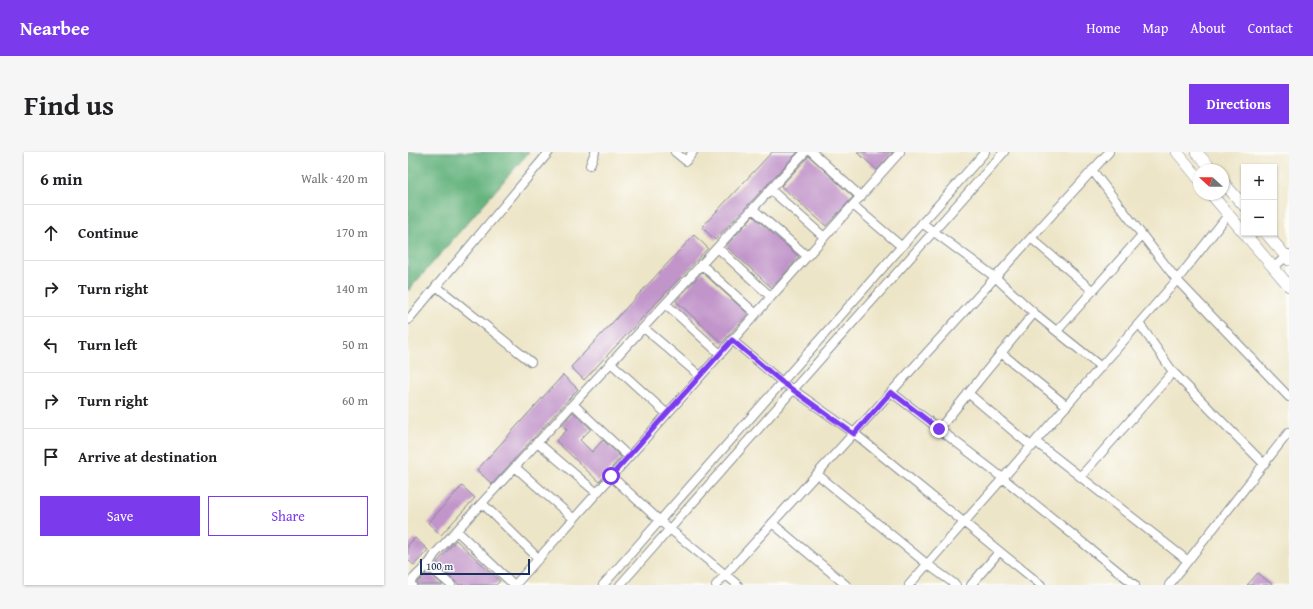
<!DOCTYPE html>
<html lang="en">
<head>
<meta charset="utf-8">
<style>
	:root { --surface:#fff; --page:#f6f6f6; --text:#202124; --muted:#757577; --line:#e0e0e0; --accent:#7c3aed }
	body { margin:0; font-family:"Gentium Book Plus",serif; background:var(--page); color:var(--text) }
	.controls { position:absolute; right:12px; top:12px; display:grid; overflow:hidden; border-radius:0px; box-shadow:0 1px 3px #0004 }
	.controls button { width:36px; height:36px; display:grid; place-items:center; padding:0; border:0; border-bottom:1px solid var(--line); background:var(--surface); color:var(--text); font:20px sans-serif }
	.compass { position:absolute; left:785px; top:12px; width:36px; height:36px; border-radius:50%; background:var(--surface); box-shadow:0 1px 3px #0004; rotate:291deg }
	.scale { position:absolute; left:12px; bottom:10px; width:110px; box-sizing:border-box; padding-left:4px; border:2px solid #1b2f5e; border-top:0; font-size:11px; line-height:14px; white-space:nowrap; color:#1b2f5e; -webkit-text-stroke:3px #fdfcf7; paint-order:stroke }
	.stop { position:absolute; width:12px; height:12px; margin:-9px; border:3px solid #7c3aed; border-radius:50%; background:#fff }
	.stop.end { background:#7c3aed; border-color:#fff; box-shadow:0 1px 4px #0008 }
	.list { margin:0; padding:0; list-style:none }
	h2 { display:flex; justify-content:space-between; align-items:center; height:52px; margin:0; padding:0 16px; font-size:17px }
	h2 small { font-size:13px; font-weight:400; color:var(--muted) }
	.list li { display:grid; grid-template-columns:26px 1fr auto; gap:12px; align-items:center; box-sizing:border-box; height:56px; padding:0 16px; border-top:1px solid var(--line) }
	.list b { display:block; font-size:15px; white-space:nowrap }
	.list em { font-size:13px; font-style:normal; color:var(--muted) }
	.actions { display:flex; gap:8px; padding:12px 16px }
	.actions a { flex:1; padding:9px 0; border:1px solid var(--accent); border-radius:0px; text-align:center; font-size:14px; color:var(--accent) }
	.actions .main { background:var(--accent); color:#fff }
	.icon { flex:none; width:22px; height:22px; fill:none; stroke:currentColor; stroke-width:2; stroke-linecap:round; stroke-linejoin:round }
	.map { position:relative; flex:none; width:881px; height:433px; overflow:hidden; border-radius:0px }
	header { display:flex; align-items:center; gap:24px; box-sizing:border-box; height:56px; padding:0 20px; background:var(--accent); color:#fff }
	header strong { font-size:19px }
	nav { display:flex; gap:22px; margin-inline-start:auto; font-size:14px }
	.intro { display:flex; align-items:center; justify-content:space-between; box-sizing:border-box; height:96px; padding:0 24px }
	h1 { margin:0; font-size:28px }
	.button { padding:10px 18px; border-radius:0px; background:var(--accent); color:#fff; font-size:14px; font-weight:700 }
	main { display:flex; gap:24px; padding:0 24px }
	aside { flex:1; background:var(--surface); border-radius:0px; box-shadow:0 1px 3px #0004 }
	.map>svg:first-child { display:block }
	.forest { fill:#65b37e; stroke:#40716e }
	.building { fill:#c195ca }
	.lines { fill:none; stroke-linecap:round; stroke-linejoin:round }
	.minor-casing { stroke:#848a92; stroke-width:10 }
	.major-casing { stroke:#848a92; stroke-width:12 }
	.minor { stroke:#fff; stroke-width:8 }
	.major { stroke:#fff; stroke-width:11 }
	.route { stroke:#7c3aed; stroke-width:5 }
</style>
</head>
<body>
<header>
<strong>Nearbee</strong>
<nav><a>Home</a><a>Map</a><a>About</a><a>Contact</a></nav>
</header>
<div class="intro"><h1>Find us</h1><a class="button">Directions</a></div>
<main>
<aside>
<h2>6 min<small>Walk · 420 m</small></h2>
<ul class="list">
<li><svg class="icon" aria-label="ahead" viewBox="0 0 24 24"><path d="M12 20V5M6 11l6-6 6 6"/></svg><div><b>Continue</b></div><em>170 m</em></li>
<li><svg class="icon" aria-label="right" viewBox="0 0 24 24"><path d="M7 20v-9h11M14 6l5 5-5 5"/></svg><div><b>Turn right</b></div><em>140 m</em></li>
<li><svg class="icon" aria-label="left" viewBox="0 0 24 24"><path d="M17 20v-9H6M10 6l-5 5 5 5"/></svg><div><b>Turn left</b></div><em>50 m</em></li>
<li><svg class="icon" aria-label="right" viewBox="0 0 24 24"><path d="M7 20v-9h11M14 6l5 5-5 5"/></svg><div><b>Turn right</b></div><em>60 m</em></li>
<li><svg class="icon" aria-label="arrive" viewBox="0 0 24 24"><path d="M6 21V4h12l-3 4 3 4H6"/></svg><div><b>Arrive at destination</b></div></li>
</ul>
<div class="actions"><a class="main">Save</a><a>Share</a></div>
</aside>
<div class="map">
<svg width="881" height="433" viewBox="0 0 881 433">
	<rect width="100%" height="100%" fill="#fdfcf7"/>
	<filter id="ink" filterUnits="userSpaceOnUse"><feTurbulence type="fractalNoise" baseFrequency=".025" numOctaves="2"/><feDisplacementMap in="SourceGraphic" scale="8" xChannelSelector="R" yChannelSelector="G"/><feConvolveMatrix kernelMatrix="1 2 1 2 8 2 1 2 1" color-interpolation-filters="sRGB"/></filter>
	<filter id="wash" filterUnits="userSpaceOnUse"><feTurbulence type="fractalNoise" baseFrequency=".012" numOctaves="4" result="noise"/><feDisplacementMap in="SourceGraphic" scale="16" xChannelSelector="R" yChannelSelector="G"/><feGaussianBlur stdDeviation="0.9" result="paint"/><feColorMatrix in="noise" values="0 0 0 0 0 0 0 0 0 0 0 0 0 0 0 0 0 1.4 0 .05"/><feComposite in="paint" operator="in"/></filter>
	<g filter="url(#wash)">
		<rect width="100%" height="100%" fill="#ede5c7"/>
		<!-- forest -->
		<path class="forest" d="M0 0H121L0 139Z"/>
		<g id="blocks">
			<!-- building -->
			<path class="building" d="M364 0H390L307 88 294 75Z
				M449 0H485L469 18Z
				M401 4 445 45 418 74 373 34Z
				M345 64 391 105 364 136 318 94Z
				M286 83 300 96 176 228 163 215Z
				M294 120 340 162 314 191 268 149Z
				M155 223 170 237 84 332 69 318Z
				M165 260 183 277 172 288 184 300 195 288 213 305 191 330 148 289 159 278 154 273Z
				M54 334 67 346 33 383 20 371Z
				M7 386 20 398 6 413 0 408V393Z
				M48 388 92 429 88 433H51L28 412Z
				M20 420 35 433H9V431Z
				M850 421 865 433H839Z"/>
		</g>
	</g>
	<g filter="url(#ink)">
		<use href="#blocks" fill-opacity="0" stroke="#848a92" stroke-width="1"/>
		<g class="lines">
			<!-- minor casing -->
			<g class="minor-casing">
				<path id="minor" d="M267 0 278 9 285 0
					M404 0 453 45
					M182 13 187 0
					M684 18 769 128 881 245
					M363 38 416 85
					M445 53 493 94
					M345 57 399 104
					M514 71 587 125 626 161 693 215
					M623 86 685 139
					M310 96 363 145
					M293 112 348 162
					M865 116 881 102
					M28 134 123 210
					M258 152 312 202
					M0 168 141 0
					M731 171 765 220 856 312
					M236 176 292 224
					M649 179 734 83
					M324 188 374 230 446 281 633 433
					M593 201 659 254
					M203 211 259 262
					M483 240 596 327 727 433
					M560 241 624 295
					M165 252 221 305
					M531 277 626 161
					M129 290 189 341
					M628 290 780 409
					M107 315 166 367
					M409 322 519 412 548 433
					M203 324 252 369 330 433
					M673 324 765 220
					M74 351 131 407
					M364 371 438 433
					M49 379 106 433
					M4 433 1 431 22 410
					M43 433 23 416 22 410 27 402 397 0
					M107 433 492 0
					M195 433 577 0
					M212 433 596 0
					M308 433 701 0
					M501 433 769 128 820 63
					M563 433 591 400
					M761 433 881 280"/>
			</g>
			<!-- major casing -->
			<g class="major-casing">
				<path id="major" d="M769 0 791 27
					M788 0 805 18
					M815 30 836 54
					M803 42 881 134
					M858 81 881 108"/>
			</g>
			<!-- minor -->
			<use href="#minor" class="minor"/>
			<!-- major -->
			<use href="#major" class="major"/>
		</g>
	</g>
	<g class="lines" filter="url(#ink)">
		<!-- route -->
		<path class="route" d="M203 324 324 188 374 230 446 282 483 240 531 277"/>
	</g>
</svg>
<div class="controls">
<button>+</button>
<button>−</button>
</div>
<svg class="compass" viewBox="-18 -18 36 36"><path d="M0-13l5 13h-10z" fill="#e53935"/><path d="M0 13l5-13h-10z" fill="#757577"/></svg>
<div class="scale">100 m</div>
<div class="stop" style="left:203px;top:324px"></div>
<div class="stop end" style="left:531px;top:277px"></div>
</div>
</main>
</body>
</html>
